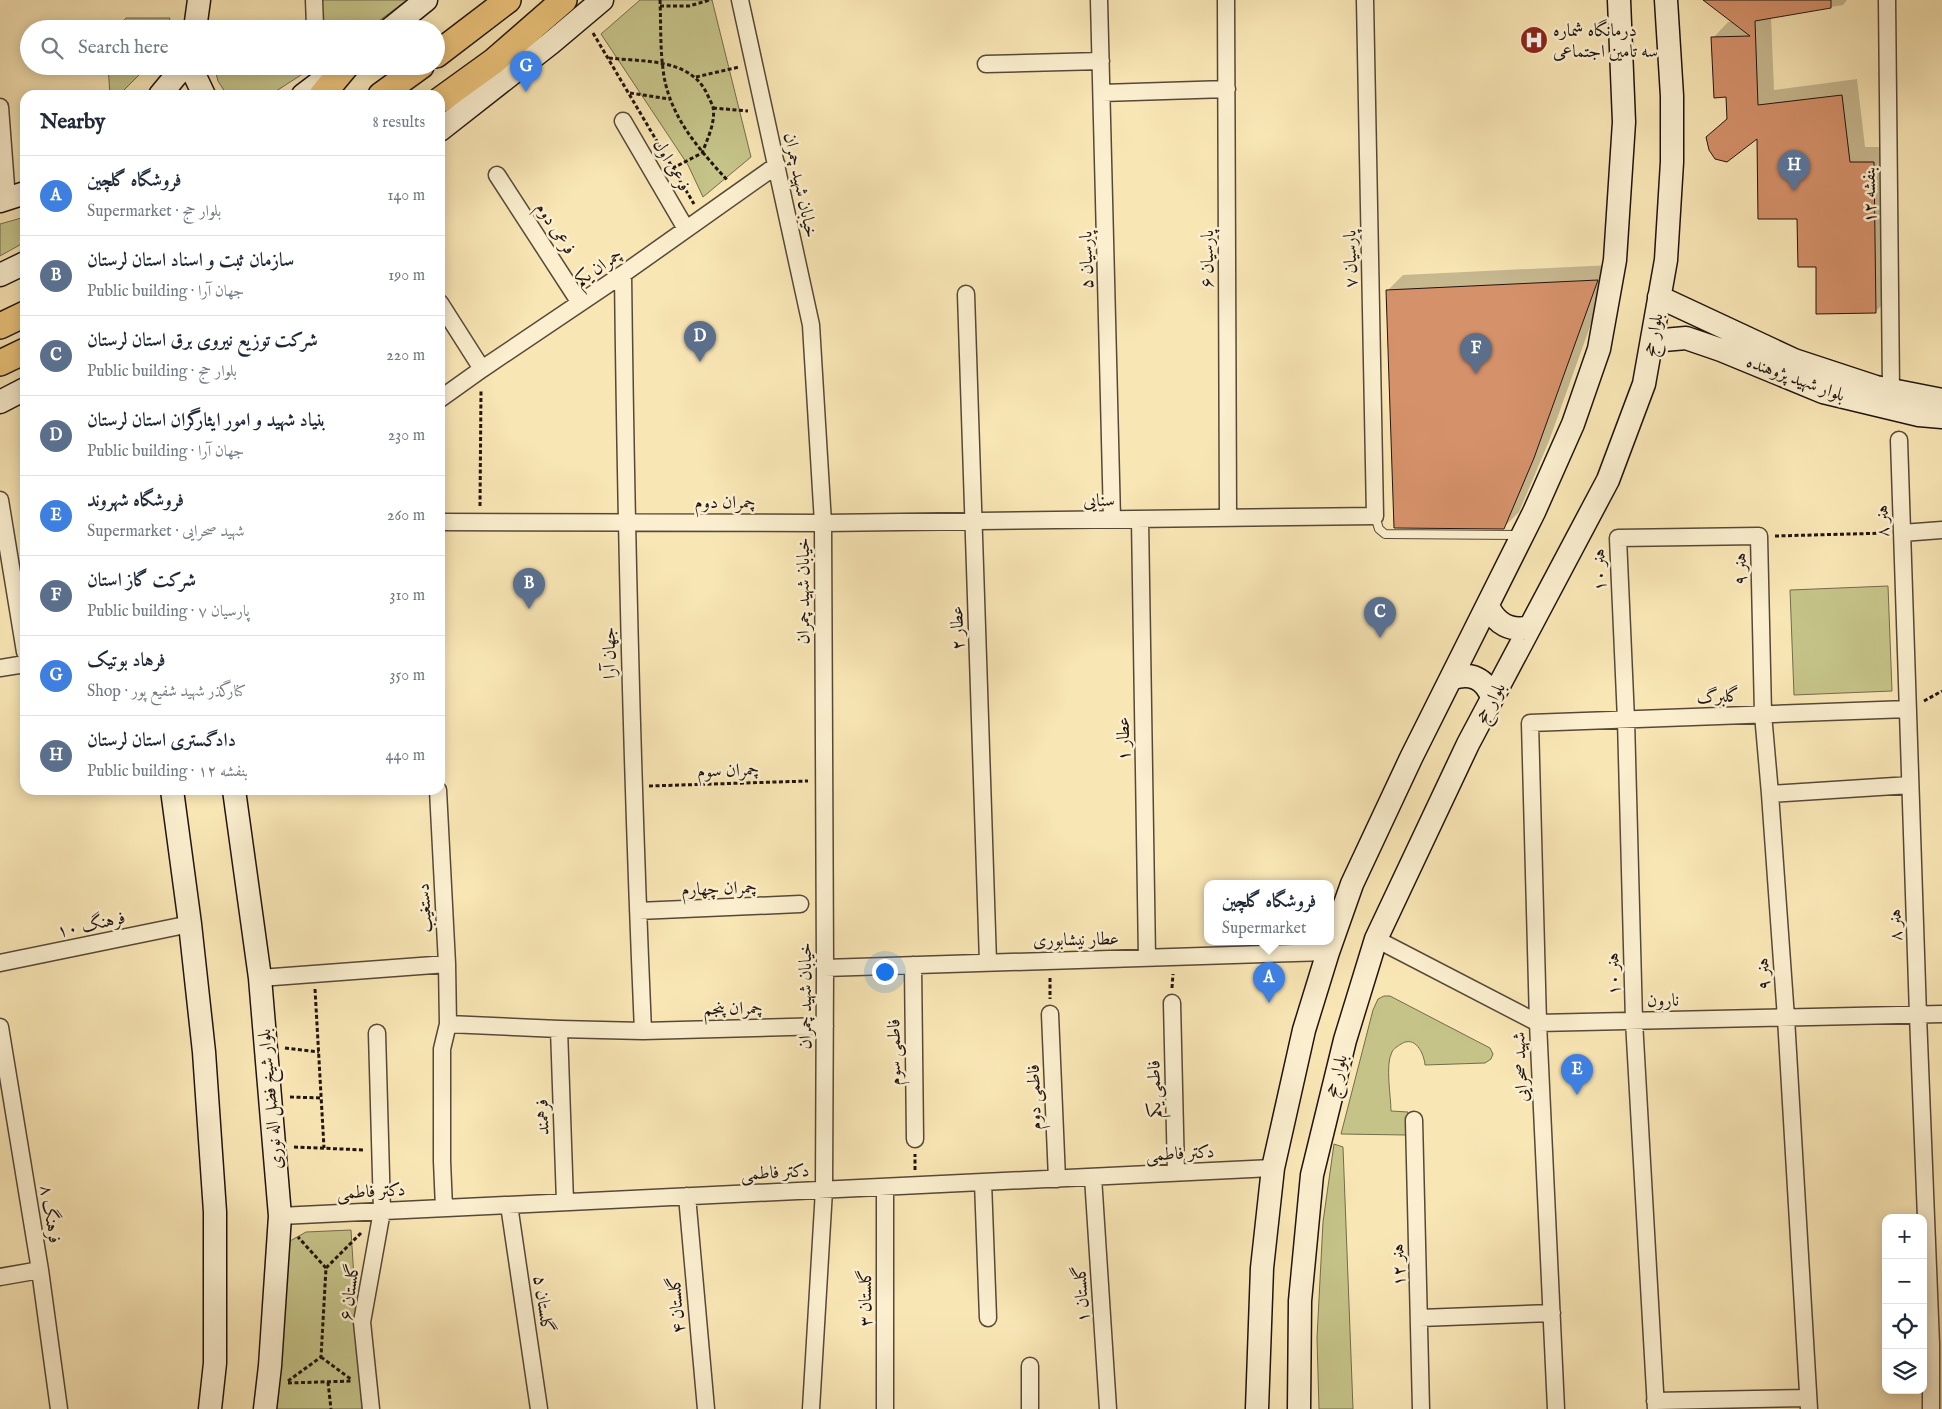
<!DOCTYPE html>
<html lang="en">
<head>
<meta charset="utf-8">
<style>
	:root { --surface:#fff; --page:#f2f2f3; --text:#1f2937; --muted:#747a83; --line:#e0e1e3; --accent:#0f766e }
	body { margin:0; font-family:"IM FELL English",Amiri,serif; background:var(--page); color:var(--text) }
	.controls { position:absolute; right:15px; bottom:15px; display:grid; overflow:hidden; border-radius:10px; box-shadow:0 2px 12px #0003 }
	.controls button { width:45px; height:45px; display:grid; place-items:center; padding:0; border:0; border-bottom:1px solid var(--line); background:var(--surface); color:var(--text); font:25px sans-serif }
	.you { position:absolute; left:884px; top:971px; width:18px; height:18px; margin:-12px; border:4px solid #fff; border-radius:50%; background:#1a73e8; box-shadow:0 0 0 8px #1a73e833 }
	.badge { display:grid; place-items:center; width:32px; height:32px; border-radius:50%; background:var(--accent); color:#fff; font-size:16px; font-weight:700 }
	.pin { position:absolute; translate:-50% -41px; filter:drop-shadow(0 1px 2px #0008) }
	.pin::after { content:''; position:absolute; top:26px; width:18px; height:15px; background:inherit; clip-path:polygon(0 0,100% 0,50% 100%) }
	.popup { position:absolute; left:1204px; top:880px; width:130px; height:65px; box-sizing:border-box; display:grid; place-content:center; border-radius:10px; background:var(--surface); filter:drop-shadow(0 1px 4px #0005); font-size:16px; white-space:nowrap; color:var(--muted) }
	.popup b { font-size:19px; color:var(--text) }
	.popup::after { content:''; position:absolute; left:50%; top:100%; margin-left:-10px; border:10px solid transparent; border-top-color:var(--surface) }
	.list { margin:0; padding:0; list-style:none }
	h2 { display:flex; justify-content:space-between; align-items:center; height:65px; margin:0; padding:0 20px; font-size:21px }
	h2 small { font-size:16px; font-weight:400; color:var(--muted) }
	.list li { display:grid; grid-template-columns:32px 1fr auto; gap:15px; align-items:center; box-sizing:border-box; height:80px; padding:0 20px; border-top:1px solid var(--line) }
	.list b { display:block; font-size:19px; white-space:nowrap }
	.list p { margin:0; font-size:16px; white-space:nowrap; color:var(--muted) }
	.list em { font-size:16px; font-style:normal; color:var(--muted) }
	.icon { flex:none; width:28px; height:28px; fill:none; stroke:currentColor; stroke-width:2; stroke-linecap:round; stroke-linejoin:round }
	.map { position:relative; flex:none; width:1942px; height:1409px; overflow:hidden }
	.search { position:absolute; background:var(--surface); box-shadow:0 2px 12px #0003; left:20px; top:20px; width:425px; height:55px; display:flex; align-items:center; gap:12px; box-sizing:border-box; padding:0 18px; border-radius:28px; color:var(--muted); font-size:19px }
	.panel { position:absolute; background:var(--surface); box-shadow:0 2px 12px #0003; left:20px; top:90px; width:425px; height:705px; border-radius:15px }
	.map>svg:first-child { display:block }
	.green { fill:#c5c388; stroke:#736c4c }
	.shadow { fill:#0003 }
	.building { fill:#d5916a; stroke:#21140f }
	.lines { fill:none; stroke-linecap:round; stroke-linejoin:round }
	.lane-casing { stroke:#574838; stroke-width:10 }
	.street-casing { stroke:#574838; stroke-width:19 }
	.secondary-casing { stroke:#21140f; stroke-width:25 }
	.primary-casing { stroke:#21140f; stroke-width:28 }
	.path { stroke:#21140f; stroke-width:3; stroke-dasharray:4 2.5; stroke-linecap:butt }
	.lane { stroke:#fbefcf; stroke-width:8 }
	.street { stroke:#fbefcf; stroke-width:16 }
	.secondary { stroke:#fbefcf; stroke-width:22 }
	.primary { stroke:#ecc37a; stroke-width:25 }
	.labels { text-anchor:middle; stroke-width:5; stroke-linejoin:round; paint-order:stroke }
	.poi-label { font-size:18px; fill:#21140f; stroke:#fbefcf; text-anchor:start }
	.street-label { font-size:18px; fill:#21140f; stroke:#fbefcf }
</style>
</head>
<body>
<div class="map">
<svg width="1942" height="1409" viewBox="0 0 1942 1409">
	<rect width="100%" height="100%" fill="#f9e6b5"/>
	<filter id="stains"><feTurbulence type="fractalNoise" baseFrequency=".004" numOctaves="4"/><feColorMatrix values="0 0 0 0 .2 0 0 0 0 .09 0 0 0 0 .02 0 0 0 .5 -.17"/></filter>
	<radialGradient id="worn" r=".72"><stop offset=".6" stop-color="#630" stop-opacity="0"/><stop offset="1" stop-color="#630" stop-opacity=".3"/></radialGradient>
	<!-- green -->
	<path class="green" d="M320 0H407L368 29H321L324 28Z
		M640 0H712L751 157 703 197 688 165 601 34Z
		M126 18H170L167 29H104V26H119Z
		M229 21H297L305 29H223Z
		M108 66H148L119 95H110Z
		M214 66H315L270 95H227L218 81Z
		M25 217V242L0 256V224Z
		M1888 586 1892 691 1794 695 1790 590Z
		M1384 996H1390L1490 1048 1493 1054 1491 1059 1485 1063 1425 1065C1424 1053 1415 1035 1401 1044 1398 1046 1393 1049 1392 1052 1385 1064 1391 1097 1391 1111L1408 1112 1406 1135 1341 1134 1373 1010 1378 999Z
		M1334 1144 1343 1147 1353 1409H1319L1317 1338 1323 1222Z
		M351 1230 362 1409H277L290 1241 306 1232Z"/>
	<!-- shadow -->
	<path class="shadow" d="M1709 0H1847L1843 5 1771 17 1774 90 1857 79 1865 147H1890L1891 296 1875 312 1817 266 1798 217 1758 137H1708L1728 117 1727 96 1713 38 1728 22 1734 21Z
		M1612 265 1549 441 1519 512 1503 528 1387 291 1403 275Z"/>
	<!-- building -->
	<path class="building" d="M1703 0H1831V8L1755 21 1758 105 1842 95 1850 162H1874L1876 313 1816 314V267H1798L1797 219H1758L1757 139 1727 162 1715 159 1709 150 1706 137 1727 119 1726 97 1714 98 1711 37 1750 36Z
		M1598 280 1534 458 1504 529 1394 528 1386 290Z"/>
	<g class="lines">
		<!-- lane casing -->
		<g class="lane-casing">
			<path id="lane" d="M1375 516 1379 529 1385 534 1519 535"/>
		</g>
		<!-- street casing -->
		<g class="street-casing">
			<path id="street" d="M314 0 315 26
				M740 0 811 325 823 523 825 968 824 1190 811 1409
				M1099 0 1112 519
				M1226 0 1228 518
				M1887 0 1891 390
				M986 64 1101 61
				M1102 93 1227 89
				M0 107 7 199
				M623 121 686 229
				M497 175 580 303
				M623 274C626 526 632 778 643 1031
				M966 294 988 962
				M440 303 482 369
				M440 399 482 369 623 274 777 165
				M1899 440 1918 1015 1931 1344V1409
				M0 500 25 652
				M1140 519 1147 958
				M440 522 823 523 1375 516 1365 0
				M1902 533 1942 530
				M0 668 25 664
				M438 790 447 964 448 1024 442 1049V1161L444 1208
				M1770 794 1910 785
				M638 911 800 904
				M1376 939 1538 1023 1942 1014
				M0 963 190 924
				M913 965 915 1139
				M825 968 1328 952
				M260 978 447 964
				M1172 1003 1176 1173
				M1050 1014 1057 1179
				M448 1024 559 1029 643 1031 825 1026
				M0 1027 40 1270 59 1409
				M559 1029 565 1202
				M1414 1120 1421 1409
				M1093 1177 1108 1409
				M983 1182 988 1318
				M687 1196 706 1409
				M509 1205 539 1409
				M280 1216 1273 1168
				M0 1277 40 1270
				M1420 1318 1552 1313
				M1030 1366V1409
				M1655 1401 1808 1398
				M371 1409 362 1322 382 1211 377 1033
				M885 1409V1187
				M1556 1409 1538 1023 1530 723 1908 709
				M1656 1409 1634 1021 1626 720 1618 538 1759 536 1763 714 1770 794 1786 1018 1809 1409"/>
		</g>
		<!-- secondary casing -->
		<g class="secondary-casing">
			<path id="secondary" d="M195 29 199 0
				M390 29 426 0
				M193 66 195 76 204 95
				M160 95 184 66
				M303 95 336 70
				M440 130 551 43 602 0
				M0 201 25 193
				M0 275 25 263
				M1659 297 1794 360 1876 387 1942 400
				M1652 341 1686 338 1721 350 1823 392 1919 415 1942 417
				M0 402 25 389
				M1488 606C1496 624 1511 632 1530 627
				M1451 679C1470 671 1486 679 1492 698
				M172 790 190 924 204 1052 215 1212V1363L210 1409
				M234 790 260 978 280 1216 270 1366 265 1409
				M1257 1409 1262 1268 1273 1168 1304 1030 1328 952 1352 884 1411 758 1534 512 1573 424 1599 349 1615 260 1624 122 1619 0
				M1299 1409 1300 1301 1312 1175 1345 1040 1376 939 1468 744 1608 480 1644 384 1666 260 1672 162V96L1666 0"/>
		</g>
		<!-- primary casing -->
		<g class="primary-casing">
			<path id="primary" d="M436 55 508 0
				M322 95 346 66
				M381 95 421 66
				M440 100 494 61 564 0
				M0 326 25 314
				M0 363 25 351"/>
		</g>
		<!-- path -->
		<path class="path" d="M660 0C661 23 660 47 663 69 668 115 698 148 728 181
			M660 6H689L710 0
			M593 33 694 204
			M609 58C645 62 692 58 708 96 710 100 712 104 713 107 716 122 707 140 702 153L673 168
			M696 77 739 67
			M630 93 669 99
			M713 108 748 111
			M480 506 481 390
			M1775 536 1887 533
			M1924 701 1942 691
			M649 786 808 781
			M1050 978V999
			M1172 988 1173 974
			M315 989 324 1148
			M285 1048 319 1052
			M290 1097 322 1098
			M294 1147 365 1150
			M915 1170V1154
			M326 1268 361 1233
			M321 1357 352 1380
			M288 1381 321 1357 326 1268 298 1237
			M328 1382 331 1409
			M288 1383 352 1381"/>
		<!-- lane -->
		<use href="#lane" class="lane"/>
		<!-- street -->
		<use href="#street" class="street"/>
		<!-- secondary -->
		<use href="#secondary" class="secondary"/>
		<!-- primary -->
		<use href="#primary" class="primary"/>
	</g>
	<!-- icons -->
	<defs>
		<g id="hospital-disc" transform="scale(1.4375)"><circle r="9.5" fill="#8f2418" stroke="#fbefcf"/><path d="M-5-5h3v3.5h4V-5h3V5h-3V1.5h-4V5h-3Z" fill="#fff"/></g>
	</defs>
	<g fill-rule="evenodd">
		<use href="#hospital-disc" x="1534" y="40"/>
	</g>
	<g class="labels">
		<!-- poi labels -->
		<g class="poi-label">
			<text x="1553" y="36">درمانگاه شماره<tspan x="1553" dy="21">سه تامین اجتماعی</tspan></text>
		</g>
		<!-- street labels -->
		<g class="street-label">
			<text transform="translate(672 165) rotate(60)" y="6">فرعی اول</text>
			<text transform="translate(801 185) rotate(78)" y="6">خیابان شهید چمران</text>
			<text transform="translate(1869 195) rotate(-91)" y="6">بنفشه ۱۲</text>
			<text transform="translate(556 228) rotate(57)" y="6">فرعی دوم</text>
			<text transform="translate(1207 259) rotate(-90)" y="6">پارسیان ۶</text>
			<text transform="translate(1350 259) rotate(-91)" y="6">پارسیان ۷</text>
			<text transform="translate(1086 260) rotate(-91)" y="6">پارسیان ۵</text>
			<text transform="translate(598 267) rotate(-35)" y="6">چمران یکم</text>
			<text transform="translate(1653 335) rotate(-80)" y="6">بلوار حج</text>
			<text transform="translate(1796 378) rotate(20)" y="6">بلوار شهید پژوهنده</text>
			<text transform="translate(1099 500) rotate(-1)" y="6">سنایی</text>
			<text x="725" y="508">چمران دوم</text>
			<text transform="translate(1882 521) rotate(-92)" y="6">هنر ۸</text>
			<text transform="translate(1740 569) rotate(-91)" y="6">هنر ۹</text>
			<text transform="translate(1599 570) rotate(-92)" y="6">هنر ۱۰</text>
			<text transform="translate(803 591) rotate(-90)" y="6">خیابان شهید چمران</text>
			<text transform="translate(957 628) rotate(-92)" y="6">عطار ۲</text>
			<text transform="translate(609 653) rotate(-91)" y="6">جهان آرا</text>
			<text transform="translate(1718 696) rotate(-2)" y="6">گلبرگ</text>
			<text transform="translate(1490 703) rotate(-62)" y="6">بلوار حج</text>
			<text transform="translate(1123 739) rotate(-91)" y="6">عطار ۱</text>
			<text transform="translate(728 770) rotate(-2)" y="6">چمران سوم</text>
			<text transform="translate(719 888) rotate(-2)" y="6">چمران چهارم</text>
			<text transform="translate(424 908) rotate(-93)" y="6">دستغیب</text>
			<text transform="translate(91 924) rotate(-12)" y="6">فرهنگ ۱۰</text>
			<text transform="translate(1895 925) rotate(-92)" y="6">هنر ۸</text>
			<text transform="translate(1076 939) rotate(-1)" y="6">عطار نیشابوری</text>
			<text transform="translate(1613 974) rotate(-92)" y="6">هنر ۱۰</text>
			<text transform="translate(1763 974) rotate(-94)" y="6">هنر ۹</text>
			<text transform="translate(805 996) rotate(-90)" y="6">خیابان شهید چمران</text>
			<text transform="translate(1663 1000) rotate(-1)" y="6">نارون</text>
			<text transform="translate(733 1008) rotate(-1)" y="6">چمران پنجم</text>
			<text transform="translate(894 1052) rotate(-91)" y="6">فاطمی سوم</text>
			<text transform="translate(1520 1067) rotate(-93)" y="6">شهید صحرایی</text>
			<text transform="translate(1336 1076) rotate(-76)" y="6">بلوار حج</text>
			<text transform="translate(1154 1089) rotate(-91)" y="6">فاطمی یکم</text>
			<text transform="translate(1034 1097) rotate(-92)" y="6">فاطمی دوم</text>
			<text transform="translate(270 1099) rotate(-95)" y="6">بلوار شیخ فضل اله نوری</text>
			<text transform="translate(542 1117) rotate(-92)" y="6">فرهمند</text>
			<text transform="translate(1180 1153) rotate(-3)" y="6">دکتر فاطمی</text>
			<text transform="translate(775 1172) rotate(-3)" y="6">دکتر فاطمی</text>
			<text transform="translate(371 1191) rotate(-3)" y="6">دکتر فاطمی</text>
			<text transform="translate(51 1214) rotate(81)" y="6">فرهنگ ۸</text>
			<text transform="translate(1398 1265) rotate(-92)" y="6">هنر ۱۲</text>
			<text transform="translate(349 1292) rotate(-82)" y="6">گلستان ۶</text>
			<text transform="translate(1081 1294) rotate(-94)" y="6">گلستان ۱</text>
			<text transform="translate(865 1298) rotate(-90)" y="6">گلستان ۳</text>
			<text transform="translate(544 1304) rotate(82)" y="6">گلستان ۵</text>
			<text transform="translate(676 1305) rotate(-95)" y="6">گلستان ۴</text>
		</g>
	</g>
	<rect width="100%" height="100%" filter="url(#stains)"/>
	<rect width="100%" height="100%" fill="url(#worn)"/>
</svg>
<div class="controls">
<button>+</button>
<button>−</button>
<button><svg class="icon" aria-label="locate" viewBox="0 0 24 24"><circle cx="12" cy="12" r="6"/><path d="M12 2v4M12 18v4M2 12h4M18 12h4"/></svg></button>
<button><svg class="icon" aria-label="layers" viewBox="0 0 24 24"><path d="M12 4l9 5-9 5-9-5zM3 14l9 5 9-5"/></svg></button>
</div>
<div class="you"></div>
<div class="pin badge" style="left:1269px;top:1003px;background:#3f7fe0">A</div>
<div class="popup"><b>فروشگاه گلچین</b>Supermarket</div>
<div class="pin badge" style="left:529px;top:609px;background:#5c6f8a">B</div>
<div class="pin badge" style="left:1380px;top:638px;background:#5c6f8a">C</div>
<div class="pin badge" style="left:700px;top:362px;background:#5c6f8a">D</div>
<div class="pin badge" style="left:1577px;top:1095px;background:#3f7fe0">E</div>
<div class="pin badge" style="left:1476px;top:374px;background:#5c6f8a">F</div>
<div class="pin badge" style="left:526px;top:92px;background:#3f7fe0">G</div>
<div class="pin badge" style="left:1794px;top:191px;background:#5c6f8a">H</div>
<div class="search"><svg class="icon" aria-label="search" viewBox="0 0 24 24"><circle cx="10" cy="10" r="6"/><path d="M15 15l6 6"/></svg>Search here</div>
<section class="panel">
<h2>Nearby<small>8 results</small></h2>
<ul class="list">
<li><span class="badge" style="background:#3f7fe0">A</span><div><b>فروشگاه گلچین</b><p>Supermarket · بلوار حج</p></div><em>140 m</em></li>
<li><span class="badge" style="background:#5c6f8a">B</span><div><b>سازمان ثبت و اسناد استان لرستان</b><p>Public building · جهان آرا</p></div><em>190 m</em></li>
<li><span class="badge" style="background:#5c6f8a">C</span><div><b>شرکت توزیع نیروی برق استان لرستان</b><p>Public building · بلوار حج</p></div><em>220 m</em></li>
<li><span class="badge" style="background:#5c6f8a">D</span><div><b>بنیاد شهید و امور ایثارگران استان لرستان</b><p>Public building · جهان آرا</p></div><em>230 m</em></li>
<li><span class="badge" style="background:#3f7fe0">E</span><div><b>فروشگاه شهروند</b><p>Supermarket · شهید صحرایی</p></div><em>260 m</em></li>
<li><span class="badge" style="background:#5c6f8a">F</span><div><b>شرکت گاز استان</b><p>Public building · پارسیان ۷</p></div><em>310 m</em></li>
<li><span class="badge" style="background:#3f7fe0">G</span><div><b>فرهاد بوتیک</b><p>Shop · کنارگذر شهید شفیع پور</p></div><em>350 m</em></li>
<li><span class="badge" style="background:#5c6f8a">H</span><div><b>دادگستری استان لرستان</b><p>Public building · بنفشه ۱۲</p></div><em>440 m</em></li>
</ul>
</section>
</div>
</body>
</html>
